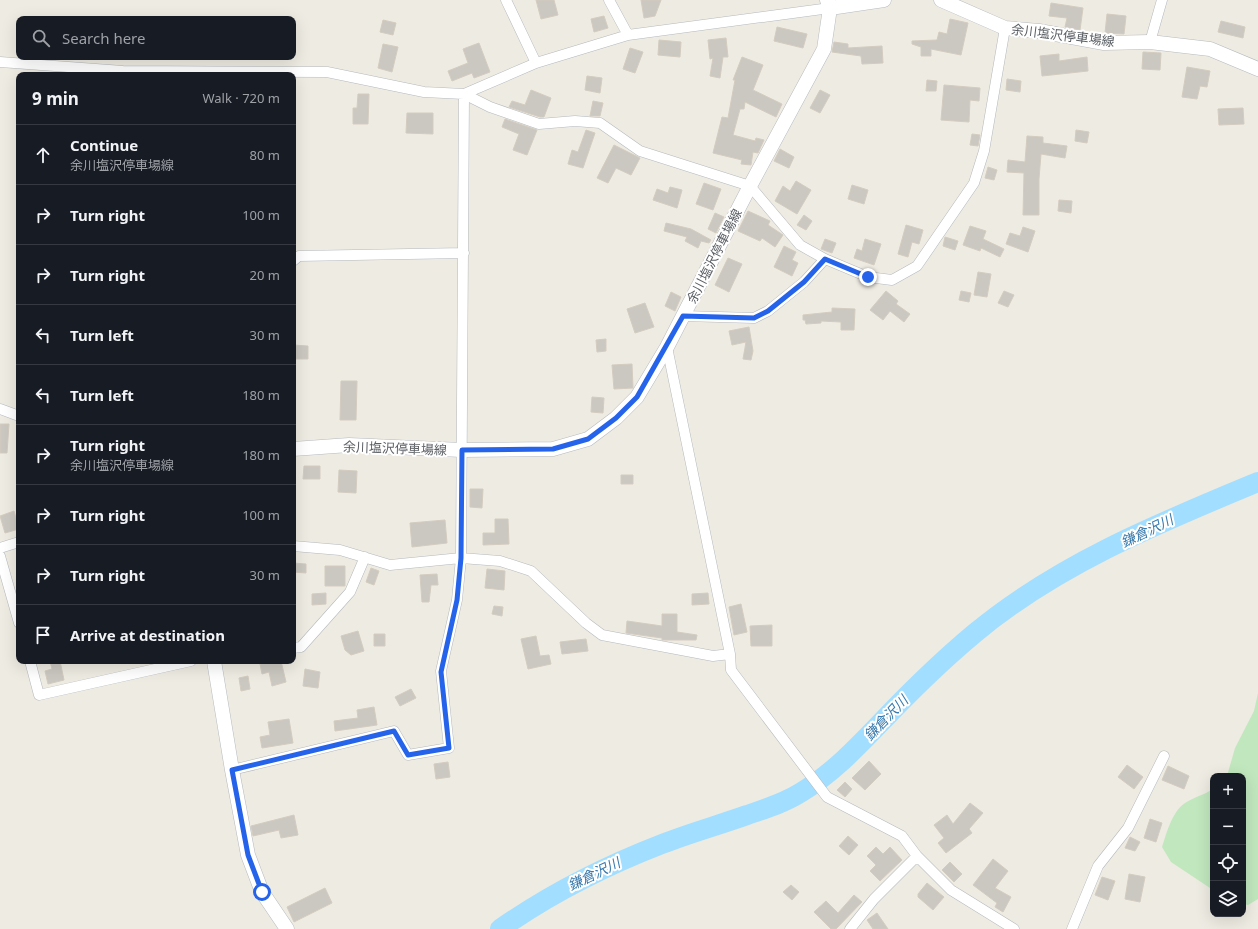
<!DOCTYPE html>
<html lang="en">
<head>
<meta charset="utf-8">
<style>
	:root { --surface:#171b24; --page:#242831; --text:#f1f3f6; --muted:#9ea1a6; --line:#363941 }
	body { margin:0; font-family:"Noto Sans","Noto Sans JP",sans-serif; background:var(--page); color:var(--text) }
	.controls { position:absolute; right:12px; bottom:12px; display:grid; overflow:hidden; border-radius:8px; box-shadow:0 4px 16px #0002 }
	.controls button { width:36px; height:36px; display:grid; place-items:center; padding:0; border:0; border-bottom:1px solid var(--line); background:var(--surface); color:var(--text); font:20px sans-serif }
	.stop { position:absolute; width:12px; height:12px; margin:-9px; border:3px solid #2563eb; border-radius:50%; background:#fff }
	.stop.end { background:#2563eb; border-color:#fff; box-shadow:0 1px 4px #0008 }
	.list { margin:0; padding:0; list-style:none }
	h2 { display:flex; justify-content:space-between; align-items:center; height:52px; margin:0; padding:0 16px; font-size:17px }
	h2 small { font-size:13px; font-weight:400; color:var(--muted) }
	.list li { display:grid; grid-template-columns:26px 1fr auto; gap:12px; align-items:center; box-sizing:border-box; height:60px; padding:0 16px; border-top:1px solid var(--line) }
	.list b { display:block; font-size:15px; white-space:nowrap }
	.list p { margin:0; font-size:13px; white-space:nowrap; color:var(--muted) }
	.list em { font-size:13px; font-style:normal; color:var(--muted) }
	.icon { flex:none; width:22px; height:22px; fill:none; stroke:currentColor; stroke-width:2; stroke-linecap:round; stroke-linejoin:round }
	.map { position:relative; flex:none; width:1258px; height:929px; overflow:hidden }
	.search { position:absolute; background:var(--surface); box-shadow:0 4px 16px #0002; left:16px; top:16px; width:280px; height:44px; display:flex; align-items:center; gap:10px; box-sizing:border-box; padding:0 14px; border-radius:8px; color:var(--muted); font-size:15px }
	.panel { position:absolute; background:var(--surface); box-shadow:0 4px 16px #0002; left:16px; top:72px; width:280px; height:592px; border-radius:8px }
	.map>svg:first-child { display:block }
	.green { fill:#c1e7be }
	.lines { fill:none; stroke-linecap:round; stroke-linejoin:round }
	.river { stroke:#a2deff; stroke-width:20 }
	.building { fill:#cbc7c1; stroke:#d3ccc0 }
	.street-casing { stroke:#b5b9bd; stroke-width:11 }
	.secondary-casing { stroke:#b6babf; stroke-width:15 }
	.street { stroke:#fff; stroke-width:10 }
	.secondary { stroke:#fff; stroke-width:14 }
	.route { stroke:#2563eb; stroke-width:5 }
	.labels { text-anchor:middle; stroke-width:4; stroke-linejoin:round; paint-order:stroke }
	.street-label { font-size:13px; fill:#5b5f64; stroke:#fff }
	.water-label { font-size:14px; font-style:italic; fill:#387aad; stroke:#fff }
</style>
</head>
<body>
<div class="map">
<svg width="1258" height="929" viewBox="0 0 1258 929">
	<rect width="100%" height="100%" fill="#eeebe2"/>
	<!-- green -->
	<path class="green" d="M1258 693V899L1248 905 1243 904V776H1227L1235 748 1254 711Z
		M1213 789V890L1171 862 1162 847C1167 832 1172 812 1185 803 1194 797 1204 795 1213 789Z"/>
	<g class="lines">
		<!-- river -->
		<path class="river" d="M500 929C550 894 605 866 662 844 690 833 719 825 747 815 765 809 784 803 800 793 835 772 862 742 890 713 917 685 945 658 975 633 1058 564 1159 523 1258 482"/>
	</g>
	<!-- building -->
	<path class="building" d="M536 0H554L558 15 541 19Z
		M641 0H661L655 16 644 18Z
		M1051 3 1083 8 1080 30 1065 27 1067 18 1049 16Z
		M1107 14 1126 16 1124 34 1105 33Z
		M604 16 608 28 594 32 591 19Z
		M950 19 968 23 961 55 931 49V56H921V47L912 44V41L937 40 939 32 947 34Z
		M383 20 396 23 393 35 380 32Z
		M1221 21 1245 27 1243 38 1218 32Z
		M777 27 807 34 803 48 774 41Z
		M726 38 728 57H723L720 78 710 76 713 58 710 59 708 40Z
		M659 40 681 42 680 57 658 55Z
		M834 42 848 44V48L882 46 883 63 862 64 861 56 832 52Z
		M479 43 490 72 474 78 472 73 452 81 448 71 468 63 463 49Z
		M383 44 398 47 392 72 378 68Z
		M630 48 643 52 635 73 623 69Z
		M1143 52 1161 53 1160 70 1142 69Z
		M1059 54V61L1087 57 1088 71 1042 76 1040 56Z
		M742 57 763 65 753 90 782 104 776 117 745 102 744 109H740L733 135 755 141 756 138 764 140 758 153 753 152 751 165 741 164 742 160 713 153 722 117 728 118 735 80H733Z
		M1187 67 1210 71 1207 87 1200 86 1197 99 1182 97Z
		M587 76 602 78 600 93 585 90Z
		M1007 79 1021 81 1020 92 1006 90Z
		M927 80 937 81 936 91H926Z
		M944 85 980 88 979 101 970 100 969 122 941 120Z
		M531 90 551 98 544 117H540L509 107 512 101 525 105Z
		M820 90 830 95 820 113 810 108Z
		M358 94H369L368 124H353V108H357Z
		M593 101 603 103 600 116H590Z
		M1243 108 1244 124 1219 125 1218 109Z
		M407 113H433V134L406 133Z
		M505 119 537 130 527 155 513 150 519 134 502 127Z
		M586 130 595 133 583 168 568 164 572 150 578 152Z
		M1076 130 1089 132 1087 143 1075 141Z
		M972 134 980 135 978 146 970 145Z
		M1027 136 1043 137V143L1067 146 1065 158 1041 154 1039 179V215H1023L1024 173 1007 172 1008 160 1025 162Z
		M614 145 640 158 631 175 616 168 608 183 597 178Z
		M780 149 794 157 789 168 774 161Z
		M988 167 997 170 994 180 985 178Z
		M796 181 811 190 797 214 775 201 783 186 790 191Z
		M704 183 721 189 713 210 696 204Z
		M852 185 868 190 864 204 848 199Z
		M670 187 682 190 677 208 653 200 657 189 668 193Z
		M1059 200 1072 201 1071 213 1058 211Z
		M748 211 770 221 768 225 783 235 775 247 762 238 760 241 738 231Z
		M715 213 724 217 716 233 708 229Z
		M804 215 812 221 806 230 797 225Z
		M666 223 691 229 711 240 709 243 701 241 698 248 685 241 687 237 664 231Z
		M906 225 923 230 919 244 912 242 908 257 898 254Z
		M970 226 986 231 983 239 1004 249 1000 257 981 248 980 251 963 245Z
		M1023 227 1035 231 1028 252 1006 244 1010 233 1020 236Z
		M945 237 958 241 955 250 943 246Z
		M825 239 836 243 832 253 821 249Z
		M865 239 881 244 874 265 854 258 857 249 862 251Z
		M784 246 796 252 792 260 798 263 792 276 774 267Z
		M728 258 742 264 729 292 715 285Z
		M978 272 991 274 987 297 974 295Z
		M886 291 898 301 896 304 910 314 904 322 890 311 883 320 870 310Z
		M961 291 971 293 969 302 959 300Z
		M1004 291 1014 295 1008 307 998 303Z
		M671 292 681 297 675 311 665 306Z
		M645 303 654 327 635 333 627 309Z
		M832 308 855 309 854 330H841V322L821 321V323L806 324 805 320H803V315L832 312Z
		M749 327 753 351 751 360 743 359 746 342 732 345 729 331Z
		M606 339V351L597 352 596 340Z
		M293 345 308 346V359H293Z
		M632 364 633 388 614 389 612 365Z
		M341 381H357L356 420H340Z
		M592 397 604 398 603 413 591 412Z
		M0 424H9L7 453H0Z
		M304 466H320V479H303Z
		M339 470 357 471 356 493 338 492Z
		M621 475H633V484H621Z
		M470 489H483L482 508 470 507Z
		M14 511 19 529 5 533 0 516Z
		M495 519H508L509 544 483 545V533H495Z
		M445 520 447 543 412 547 410 523Z
		M293 563 306 564V573L293 572Z
		M325 566H345V586H325Z
		M371 568 379 571 374 585 366 582Z
		M487 569 505 571 504 590 485 588Z
		M437 574 438 585H431L429 602H422L420 575Z
		M326 593V604L312 605V594Z
		M708 593 709 604 692 605V594Z
		M741 604 747 632 734 635 729 607Z
		M494 606 503 607 502 616 492 614Z
		M662 614H677V632L697 635 696 640H662V638L626 633 627 621 662 626Z
		M772 625V646H751L750 626Z
		M358 631 364 651 351 655 345 650 341 636Z
		M374 634H385V646H374Z
		M536 636 540 656 549 655 551 664 528 669 521 639Z
		M586 639 588 651 562 654 560 642Z
		M50 661H60L64 680 48 684 45 671 52 669Z
		M274 661H281L286 682 272 686 269 672 262 674 260 664Z
		M305 669 320 672 318 688 303 686Z
		M248 676 250 689 241 691 239 678Z
		M411 689 416 698 400 706 395 697Z
		M374 707 377 725 335 731 334 721 358 718 357 710Z
		M289 719 293 743 262 748 260 737 270 735 268 722Z
		M869 761 881 774 865 790 852 778Z
		M448 762 450 777 436 779 434 764Z
		M1127 765 1143 777 1134 789 1118 777Z
		M1168 766 1189 776 1184 789 1162 780Z
		M845 782 852 789 845 797 837 790Z
		M970 803 983 813 969 829 972 833 946 853 938 843 944 838 934 825 947 815 953 824Z
		M294 815 298 835 281 838 279 830 253 836 251 826Z
		M1150 819 1162 823 1156 842 1144 838Z
		M848 836 858 845 849 855 839 846Z
		M1130 837 1140 842 1135 851 1125 848Z
		M876 847 883 854 890 847 902 860 880 881 870 871 876 865 867 856Z
		M993 859 1008 871 995 888 1011 897 1003 912 995 907 997 903 973 885Z
		M950 862 962 874 954 882 942 870Z
		M1129 874 1145 877 1140 902 1125 899Z
		M1102 877 1115 881 1108 900 1095 895Z
		M927 883 944 897 933 910 918 897V894Z
		M791 885 799 892 792 900 783 892Z
		M325 888 332 903 294 922 287 907Z
		M854 895 862 902 836 929H831L814 912 826 901 838 913Z
		M877 913 888 929H873L867 920Z"/>
	<g class="lines">
		<!-- street casing -->
		<g class="street-casing">
			<path id="street" d="M506 0 536 63
				M609 0 628 35
				M1150 42 1162 0
				M0 62 123 71 327 72 424 92 464 94 490 107 539 124 575 121 600 123 640 151 750 186 800 245 825 259 868 277 892 280 917 266 974 183 984 151 1005 28
				M464 94 536 63 628 35 830 8
				M293 261 299 256 464 253
				M683 316 754 318 768 311 804 282 825 259
				M667 347 730 654 731 670 827 797 902 836 917 856 951 890 1014 929
				M0 409 19 416
				M293 546 340 550 390 565 461 558 500 561 531 571 586 623 602 635 713 656 730 654
				M0 548 19 542
				M0 556 19 623
				M293 648 301 647 350 592 365 557
				M30 661 39 695 191 661
				M232 770 394 731 408 755 449 748 441 671 457 600 461 558 464 94
				M850 929 874 899 917 856
				M1072 929 1098 866 1128 828 1164 756"/>
		</g>
		<!-- secondary casing -->
		<g class="secondary-casing">
			<path id="secondary" d="M941 0 1005 28 1039 31 1104 43 1150 42 1210 49 1258 69
				M830 8 884 0
				M293 449 349 445 462 450 553 449 588 439 616 418 637 397 667 347 750 186 824 49 830 8 827 0
				M214 661 232 770 248 855 262 892 287 929"/>
		</g>
		<!-- street -->
		<use href="#street" class="street"/>
		<!-- secondary -->
		<use href="#secondary" class="secondary"/>
	</g>
	<g class="lines">
		<!-- route -->
		<path class="route" d="M262 892 248 855 232 770 394 731 408 755 449 748 441 672 457 600 461 558 462 450 553 449 588 439 616 418 637 397 683 316 754 318 768 311 804 282 825 259 868 277"/>
	</g>
	<g class="labels">
		<!-- street labels -->
		<g class="street-label">
			<text transform="translate(1063 35) rotate(7)" y="5">余川塩沢停車場線</text>
			<text transform="translate(714 256) rotate(-63)" y="5">余川塩沢停車場線</text>
			<text transform="translate(395 448) rotate(2)" y="5">余川塩沢停車場線</text>
		</g>
		<!-- water labels -->
		<g class="water-label">
			<text transform="translate(1147 531) rotate(-26)" y="5">鎌倉沢川</text>
			<text transform="translate(886 718) rotate(-46)" y="5">鎌倉沢川</text>
			<text transform="translate(594 874) rotate(-26)" y="5">鎌倉沢川</text>
		</g>
	</g>
</svg>
<div class="controls">
<button>+</button>
<button>−</button>
<button><svg class="icon" aria-label="locate" viewBox="0 0 24 24"><circle cx="12" cy="12" r="6"/><path d="M12 2v4M12 18v4M2 12h4M18 12h4"/></svg></button>
<button><svg class="icon" aria-label="layers" viewBox="0 0 24 24"><path d="M12 4l9 5-9 5-9-5zM3 14l9 5 9-5"/></svg></button>
</div>
<div class="stop" style="left:262px;top:892px"></div>
<div class="stop end" style="left:868px;top:277px"></div>
<div class="search"><svg class="icon" aria-label="search" viewBox="0 0 24 24"><circle cx="10" cy="10" r="6"/><path d="M15 15l6 6"/></svg>Search here</div>
<section class="panel">
<h2>9 min<small>Walk · 720 m</small></h2>
<ul class="list">
<li><svg class="icon" aria-label="ahead" viewBox="0 0 24 24"><path d="M12 20V5M6 11l6-6 6 6"/></svg><div><b>Continue</b><p>余川塩沢停車場線</p></div><em>80 m</em></li>
<li><svg class="icon" aria-label="right" viewBox="0 0 24 24"><path d="M7 20v-9h11M14 6l5 5-5 5"/></svg><div><b>Turn right</b></div><em>100 m</em></li>
<li><svg class="icon" aria-label="right" viewBox="0 0 24 24"><path d="M7 20v-9h11M14 6l5 5-5 5"/></svg><div><b>Turn right</b></div><em>20 m</em></li>
<li><svg class="icon" aria-label="left" viewBox="0 0 24 24"><path d="M17 20v-9H6M10 6l-5 5 5 5"/></svg><div><b>Turn left</b></div><em>30 m</em></li>
<li><svg class="icon" aria-label="left" viewBox="0 0 24 24"><path d="M17 20v-9H6M10 6l-5 5 5 5"/></svg><div><b>Turn left</b></div><em>180 m</em></li>
<li><svg class="icon" aria-label="right" viewBox="0 0 24 24"><path d="M7 20v-9h11M14 6l5 5-5 5"/></svg><div><b>Turn right</b><p>余川塩沢停車場線</p></div><em>180 m</em></li>
<li><svg class="icon" aria-label="right" viewBox="0 0 24 24"><path d="M7 20v-9h11M14 6l5 5-5 5"/></svg><div><b>Turn right</b></div><em>100 m</em></li>
<li><svg class="icon" aria-label="right" viewBox="0 0 24 24"><path d="M7 20v-9h11M14 6l5 5-5 5"/></svg><div><b>Turn right</b></div><em>30 m</em></li>
<li><svg class="icon" aria-label="arrive" viewBox="0 0 24 24"><path d="M6 21V4h12l-3 4 3 4H6"/></svg><div><b>Arrive at destination</b></div></li>
</ul>
</section>
</div>
</body>
</html>
